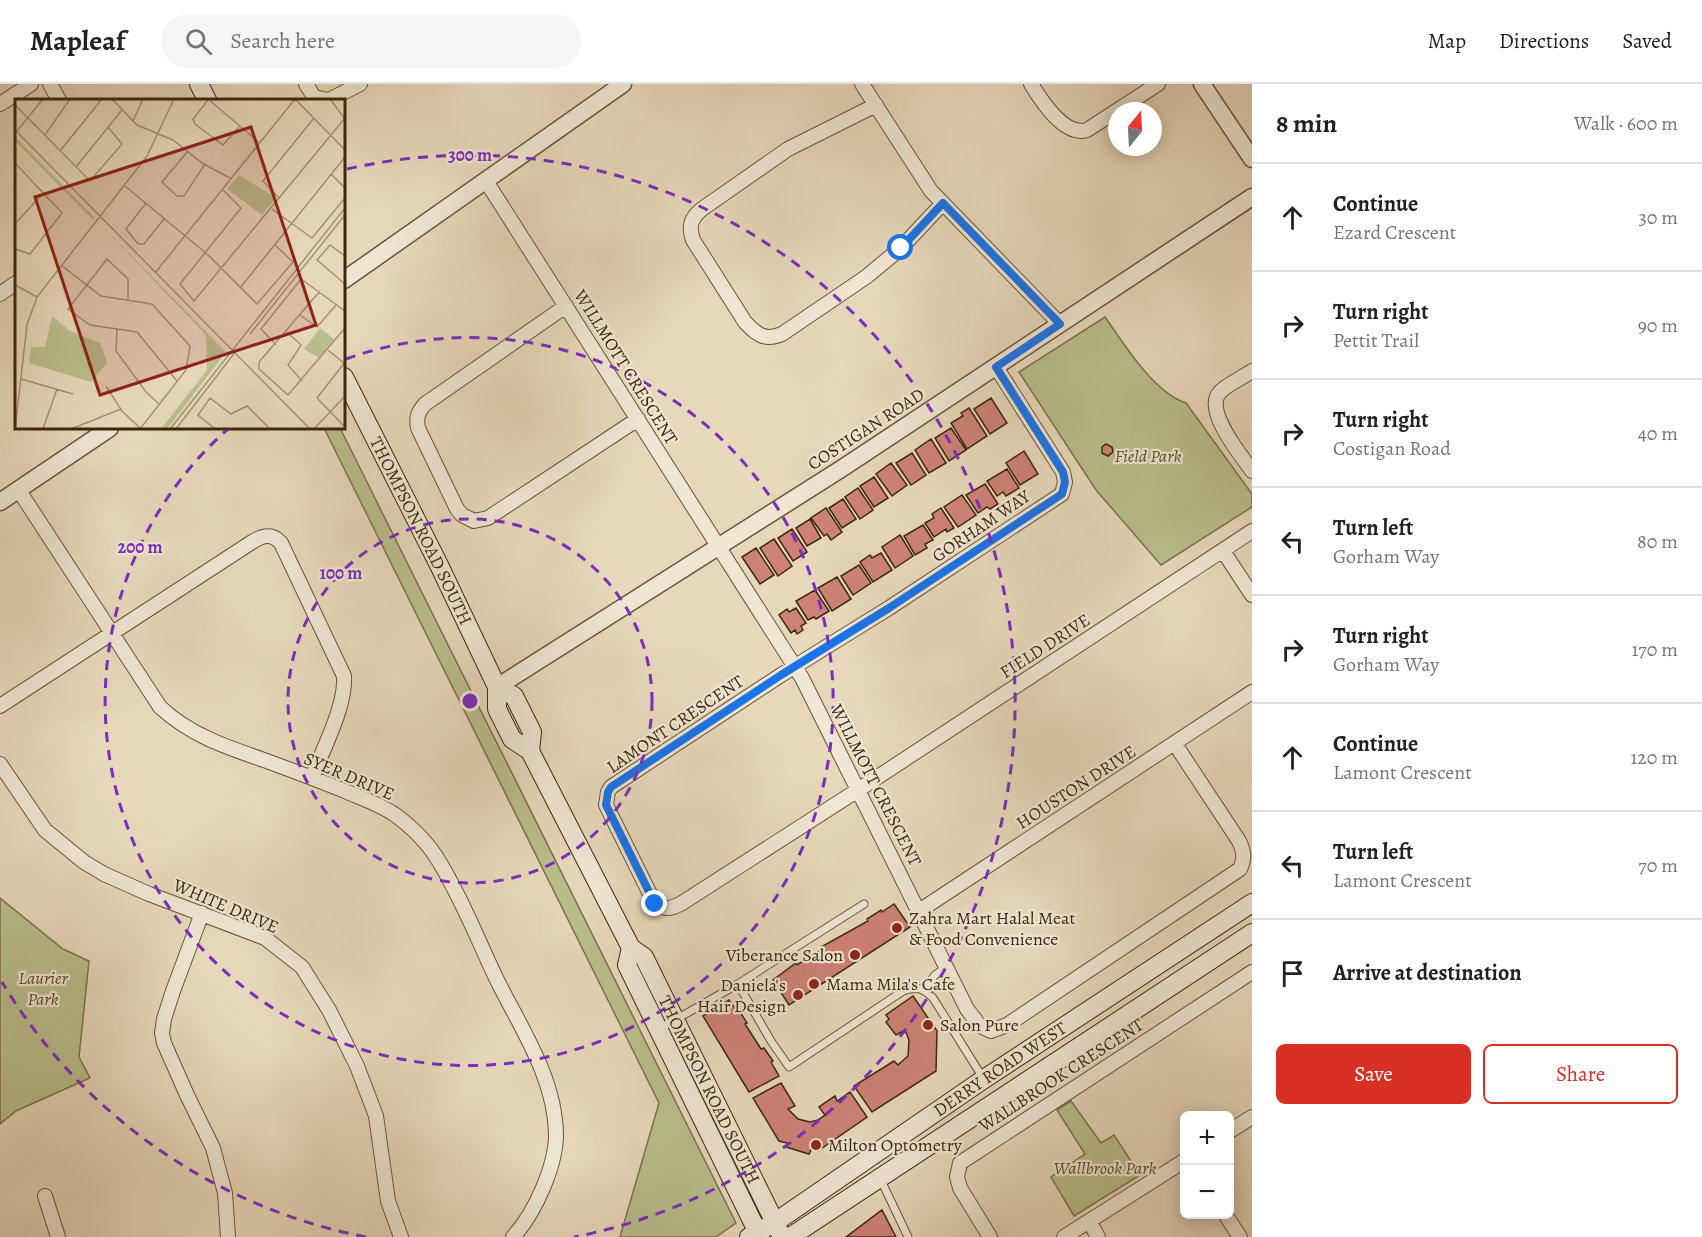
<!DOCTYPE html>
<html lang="en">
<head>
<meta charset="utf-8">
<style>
	:root { --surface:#fff; --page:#f6f6f6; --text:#202124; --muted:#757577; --line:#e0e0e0; --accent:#d93025 }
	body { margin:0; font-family:Alegreya,serif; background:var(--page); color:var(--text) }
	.controls { position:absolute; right:18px; bottom:18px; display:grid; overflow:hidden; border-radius:9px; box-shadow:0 3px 15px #0003 }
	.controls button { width:54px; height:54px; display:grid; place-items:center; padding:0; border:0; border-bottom:2px solid var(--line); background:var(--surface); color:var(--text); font:30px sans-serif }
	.compass { position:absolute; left:1108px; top:18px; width:54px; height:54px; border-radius:50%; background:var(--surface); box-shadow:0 3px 15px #0003; rotate:18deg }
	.stop { position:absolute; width:18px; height:18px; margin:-14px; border:4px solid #1a73e8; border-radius:50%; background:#fff }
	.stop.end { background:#1a73e8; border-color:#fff; box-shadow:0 2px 6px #0008 }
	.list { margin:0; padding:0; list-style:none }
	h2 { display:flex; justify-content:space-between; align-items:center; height:78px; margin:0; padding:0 24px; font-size:26px }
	h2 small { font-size:20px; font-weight:400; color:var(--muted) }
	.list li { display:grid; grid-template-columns:39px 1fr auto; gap:18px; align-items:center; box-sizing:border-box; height:108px; padding:0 24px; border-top:2px solid var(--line) }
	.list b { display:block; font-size:22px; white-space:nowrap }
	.list p { margin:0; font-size:20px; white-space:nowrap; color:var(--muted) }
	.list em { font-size:20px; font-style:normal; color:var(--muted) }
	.actions { display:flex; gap:12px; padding:18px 24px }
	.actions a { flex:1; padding:14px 0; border:2px solid var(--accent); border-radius:9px; text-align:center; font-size:21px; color:var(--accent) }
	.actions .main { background:var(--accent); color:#fff }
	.icon { flex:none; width:33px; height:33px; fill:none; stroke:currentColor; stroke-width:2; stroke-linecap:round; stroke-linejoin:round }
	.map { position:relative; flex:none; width:1252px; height:1153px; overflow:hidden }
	header { display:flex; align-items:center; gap:36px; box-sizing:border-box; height:84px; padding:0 30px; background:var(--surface); border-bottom:2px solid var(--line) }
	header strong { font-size:28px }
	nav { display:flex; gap:33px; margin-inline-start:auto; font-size:21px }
	.search { width:420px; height:54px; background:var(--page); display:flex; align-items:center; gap:15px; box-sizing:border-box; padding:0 21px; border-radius:33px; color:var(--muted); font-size:22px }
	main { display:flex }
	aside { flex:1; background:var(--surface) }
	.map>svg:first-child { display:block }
	.green { fill:#b9be8d; stroke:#7a724c; stroke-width:1.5 }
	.building { fill:#ce8277; stroke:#3c270c; stroke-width:1.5 }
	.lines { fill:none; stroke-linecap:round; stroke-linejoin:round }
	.service-casing { stroke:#675338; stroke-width:9 }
	.minor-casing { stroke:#675338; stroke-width:16 }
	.tertiary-casing { stroke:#675338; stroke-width:19 }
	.secondary-casing { stroke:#3c270c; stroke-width:20 }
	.service { stroke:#efe6d3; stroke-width:7 }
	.minor { stroke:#efe6d3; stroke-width:14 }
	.tertiary { stroke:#efe6d3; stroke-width:16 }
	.secondary { stroke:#efe6d3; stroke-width:18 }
	.route { stroke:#1a73e8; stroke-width:8 }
	.ring { fill:none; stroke:#7b2cbf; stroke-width:3; stroke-dasharray:10 8 }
	.poi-dot { fill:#8f2418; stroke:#efe6d3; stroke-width:2 }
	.labels { text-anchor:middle; stroke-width:4.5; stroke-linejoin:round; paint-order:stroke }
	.street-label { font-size:18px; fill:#3c270c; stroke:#efe6d3 }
	.park-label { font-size:18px; font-style:italic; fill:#5b4d2c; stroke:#efe6d3 }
	.poi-label { font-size:18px; fill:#3c270c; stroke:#efe6d3; text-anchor:start }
	.inset-road { fill:none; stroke:#a39175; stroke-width:1.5 }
	.view { fill:#8f2418; fill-opacity:0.15; stroke:#8f2418; stroke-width:3 }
	.inset-edge { fill:none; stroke:#3c270c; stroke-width:3 }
	.centre { fill:#7b2cbf; stroke:#efe6d3; stroke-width:3 }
	.ring-label { font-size:18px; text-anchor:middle; font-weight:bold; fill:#7b2cbf; stroke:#efe6d3; stroke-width:4.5; stroke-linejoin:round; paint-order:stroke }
</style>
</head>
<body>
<header>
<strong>Mapleaf</strong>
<div class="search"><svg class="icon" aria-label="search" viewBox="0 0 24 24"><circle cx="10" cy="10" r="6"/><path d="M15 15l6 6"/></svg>Search here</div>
<nav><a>Map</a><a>Directions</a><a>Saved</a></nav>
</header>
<main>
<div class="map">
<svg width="1252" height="1153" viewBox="0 0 1252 1153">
	<rect width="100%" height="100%" fill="#e7d8bb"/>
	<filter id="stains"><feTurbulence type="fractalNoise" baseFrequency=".00333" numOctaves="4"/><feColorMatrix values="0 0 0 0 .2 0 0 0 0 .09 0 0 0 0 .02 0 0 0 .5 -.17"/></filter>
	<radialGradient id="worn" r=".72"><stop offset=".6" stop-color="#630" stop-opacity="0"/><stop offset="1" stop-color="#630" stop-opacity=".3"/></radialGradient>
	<!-- green -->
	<path class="green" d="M1105 233C1124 260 1154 309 1186 319L1252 410V423L1161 481 1096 406 1019 288Z
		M324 344H340L736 1139 716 1153H620L659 1019Z
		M0 814 63 865 89 877 79 973 90 994 16 1027 0 1040Z
		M1071 1017 1101 1059 1114 1051 1140 1091 1074 1132 1051 1093 1085 1070 1057 1026Z"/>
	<!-- building -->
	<path class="building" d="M991 314 1007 339 990 350 974 325Z
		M969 324 987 352 967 365 951 339 963 332 961 329Z
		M951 344 966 366 949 377 935 354Z
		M931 355 946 379 929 389 915 366Z
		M1106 360 1112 363 1113 368 1108 372 1102 369V363Z
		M1024 367 1038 390 1020 401 1006 379Z
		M912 369 926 391 911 401 896 379Z
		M891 379 907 401 892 412 876 390Z
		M1007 385 1019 404 1006 412 1003 408 997 412 987 397Z
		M874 393 888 414 874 423 860 402Z
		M985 400 998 420 990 425 987 423 978 429 966 411Z
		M858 404 873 426 860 435 845 413Z
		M962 411 976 431 958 443 944 423Z
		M843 415 856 435 842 444 829 424Z
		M826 424 842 448 831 456 827 450 824 452 811 434Z
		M941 424 954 444 947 448 946 445 934 453 925 439 934 434 932 430Z
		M810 435 821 454 807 462 796 444Z
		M923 441 933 456 925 460 927 464 915 471 904 452Z
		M792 445 807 468 793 477 778 454Z
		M900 451 913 472 895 484 882 463Z
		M774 455 792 482 778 492 760 464Z
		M756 464 774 491 760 500 742 473Z
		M881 469 892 486 873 498 860 478 870 471 872 474Z
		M859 481 871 499 853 511 841 492Z
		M837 493 851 515 832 527 818 504Z
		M815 506 829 527 816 535 814 533 808 536 796 517Z
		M796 524 806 539 801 542 803 546 797 550 795 546 791 549 779 531 787 525 789 528Z
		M894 820 910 843 789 921 773 896 796 879 797 881 822 865 821 863 868 837 867 835 881 826 882 828Z
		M913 912 937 947 936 987 872 1028 854 1002 894 977 898 981 908 972 909 956 905 946 896 951 886 938 889 935 886 931Z
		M729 916 738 929 740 928 747 939 745 940 761 965 764 964 773 977 771 978 779 992 749 1008 703 932Z
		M781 999 795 1022 788 1025 798 1035 810 1038 818 1036 825 1031 819 1023 835 1012 837 1017 850 1008 867 1033 818 1067 812 1064 809 1070 786 1063 787 1059 779 1057 753 1014Z
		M882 1126 896 1153H846Z"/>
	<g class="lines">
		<!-- service casing -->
		<g class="service-casing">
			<path id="service" d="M738 900 771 957 789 983 903 907C917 902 923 904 933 914L983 994
				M924 905 935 891 947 883
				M659 945 738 900 864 820
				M880 1094 908 1153"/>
		</g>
		<!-- minor casing -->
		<g class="minor-casing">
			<path id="minor" d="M50 0 59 16
				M306 0 314 13 328 16
				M862 0 931 107 1060 240
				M1031 0C1041 16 1064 53 1087 46L1158 0
				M329 16 360 0
				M0 20 31 0
				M876 21 788 65 702 125C691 134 688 142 693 156L745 238C757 251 765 257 782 250L866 193 901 164 943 119
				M486 97 802 594 967 925 980 942 991 947 1007 941 1240 785C1245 774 1244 768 1239 757L1175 660
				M0 210 16 199
				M566 222 425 320C418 328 416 333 418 344L457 425 462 431 474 437 488 434 638 335
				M996 283 1063 388 1065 398 1062 410 889 524 781 591 611 703 608 708 606 721 655 820C666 826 671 825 682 819L858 706 1252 447
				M1252 287C1242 294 1228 300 1220 308 1203 326 1241 371 1252 387
				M18 405 160 623C190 651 226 663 264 676 291 686 318 696 345 707 361 714 379 720 394 730 412 743 429 760 440 779 462 815 478 856 496 894 520 943 555 993 556 1050 556 1082 535 1129 513 1153
				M1223 467 1252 511
				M0 622 252 458C263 451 272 449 281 459L344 592C346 623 323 664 312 694
				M0 680 45 746 84 778 104 790 149 810 265 854 302 883 329 926 357 982 376 1032 388 1117 401 1153
				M919 827 1252 608
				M202 829 173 907 164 935 162 949 164 959 187 1011 213 1064 225 1109 228 1153
				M1230 1047 1252 1033
				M45 1112 58 1153
				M1225 1130 1240 1153
				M1089 1137 1098 1153
				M990 1153 960 1104 957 1093 960 1079 1252 888
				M1064 1153 1184 1077"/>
		</g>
		<!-- tertiary casing -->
		<g class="tertiary-casing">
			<path id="tertiary" d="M1202 0 1252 75
				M344 196 623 0
				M0 418 110 344
				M497 603 841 385 1252 113"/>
		</g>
		<!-- secondary casing -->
		<g class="secondary-casing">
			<g id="secondary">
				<path d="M199 0 207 16"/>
				<path id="s1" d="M344 293 439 481 497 603V625L512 655 530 667 631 864 644 873 782 1153"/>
				<path d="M497 603 514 612 532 648 530 667"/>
				<path d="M631 864 627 881 760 1153"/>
				<path id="s2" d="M749 1153 774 1139 984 995 1252 819"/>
				<path d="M790 1153 1252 849"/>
			</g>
		</g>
		<!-- service -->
		<use href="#service" class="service"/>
		<!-- minor -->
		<use href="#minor" class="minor"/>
		<!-- tertiary -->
		<use href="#tertiary" class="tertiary"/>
		<!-- secondary -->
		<use href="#secondary" class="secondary"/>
	</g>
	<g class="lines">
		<!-- route -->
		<path class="route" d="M655 820 606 721 608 708 611 703 781 591 889 524 1062 410 1065 398 1063 388 996 283 1060 240 943 119 901 164"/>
	</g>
	<!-- distance rings -->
	<g class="ring">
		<circle cx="470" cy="617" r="182"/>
		<path d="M346 275A364 364 0 1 1 229 344"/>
		<path d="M366 1153A546 546 0 0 1 2 898M347 85A546 546 0 1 1 574 1153"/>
	</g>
	<!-- markers -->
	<g class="poi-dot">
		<circle cx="897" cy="844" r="6"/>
		<circle cx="855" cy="871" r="6"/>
		<circle cx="814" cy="900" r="6"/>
		<circle cx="798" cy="911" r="6"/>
		<circle cx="928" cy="941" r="6"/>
		<circle cx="816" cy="1061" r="6"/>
	</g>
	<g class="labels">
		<!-- street labels -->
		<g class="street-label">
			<text transform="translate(626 283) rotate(58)" y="6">WILLMOTT CRESCENT</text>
			<text transform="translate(866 345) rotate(-33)" y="6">COSTIGAN ROAD</text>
			<text transform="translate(981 442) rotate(-34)" y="6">GORHAM WAY</text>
			<text dy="6" stroke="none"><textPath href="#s1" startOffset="172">THOMPSON ROAD SOUTH</textPath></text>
			<text transform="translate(1045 562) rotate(-33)" y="6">FIELD DRIVE</text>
			<text transform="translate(675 640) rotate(-34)" y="6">LAMONT CRESCENT</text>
			<text transform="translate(349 692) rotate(23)" y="6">SYER DRIVE</text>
			<text transform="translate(876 701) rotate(63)" y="6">WILLMOTT CRESCENT</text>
			<text transform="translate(1076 703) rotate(-33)" y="6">HOUSTON DRIVE</text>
			<text transform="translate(226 822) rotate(23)" y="6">WHITE DRIVE</text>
			<text dy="6" stroke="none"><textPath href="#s2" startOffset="302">DERRY ROAD WEST</textPath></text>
			<text transform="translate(1061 991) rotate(-33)" y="6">WALLBROOK CRESCENT</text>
			<text dy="6" stroke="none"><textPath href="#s1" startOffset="808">THOMPSON ROAD SOUTH</textPath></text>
		</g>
		<!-- park labels -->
		<g class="park-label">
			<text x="1148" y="378">Field Park</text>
			<text x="43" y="900">Laurier<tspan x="43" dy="21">Park</tspan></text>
			<text x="1105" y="1090">Wallbrook Park</text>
		</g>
		<!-- poi labels -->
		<g class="poi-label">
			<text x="909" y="840">Zahra Mart Halal Meat<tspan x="909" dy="21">&amp; Food Convenience</tspan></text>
			<text x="843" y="877" text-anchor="end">Viberance Salon</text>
			<text x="826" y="906">Mama Mila's Cafe</text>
			<text x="786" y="907" text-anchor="end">Daniela's<tspan x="786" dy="21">Hair Design</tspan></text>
			<text x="940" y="947">Salon Pure</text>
			<text x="828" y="1067">Milton Optometry</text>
		</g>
	</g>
	<!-- overview -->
	<g transform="translate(15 15)">
		<rect width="330" height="330" fill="#e7d8bb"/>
		<path d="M0 38 79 118 78 121 0 42ZM224 76 261 99 247 116 212 90ZM87 127 211 253 152 330H146L192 271 191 236ZM37 217 55 232 85 244 92 264 76 283 14 264 16 248H30ZM305 229 319 240 304 259 289 250Z" fill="#b9be8d"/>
		<path class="inset-road" d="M97 0 122 26 158 41 187 64 217 80M193 0 245 44M280 0 330 51M315 0 330 20M193 1 178 20 180 25 208 46 224 28M0 6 75 82 107 45 93 28M118 22 128 0M1 32 295 330M2 32 28 0M30 36 55 0M45 52 87 0M173 52 147 83 162 97H169L190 65M0 64 47 114 15 155 0 150M61 68 107 11M316 75 330 89M110 87 192 155 242 205 278 163 260 146M208 91 226 109 165 185 179 202 330 19M265 100 248 82 299 19M131 104 111 130 123 145H129L149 120M257 110 297 139 330 99M0 125 28 94M330 157 315 146 302 161 330 185M46 166 86 197 137 205 175 247 171 271 125 330M140 174 280 0M0 186 22 198M225 189 330 58M305 192 244 263V270L273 296 330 229M113 200V180L92 160 53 210 75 226 122 233 162 282M285 216 302 228 322 205M102 229 101 252 131 293 144 305M272 233 286 246 273 266 287 282M235 235 330 116M261 246 246 230 286 180 330 212M313 251 330 265M330 263 302 299 330 328M6 280 58 295M91 287 107 312 125 329M0 330 12 226 22 198 132 57 159 0M28 330 42 290M56 330 106 310M155 330 330 109M161 330 221 252M200 330 183 316 195 299 216 315 232 307 255 330M299 330 330 297"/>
		<path class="view" d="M236 28 301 226 85 296 20 98Z"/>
		<rect width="330" height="330" class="inset-edge"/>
	</g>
	<circle cx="470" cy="617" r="9" class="centre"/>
	<g class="ring-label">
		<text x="470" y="77">300 m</text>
		<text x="140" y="469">200 m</text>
		<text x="341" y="495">100 m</text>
	</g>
	<rect width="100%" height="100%" filter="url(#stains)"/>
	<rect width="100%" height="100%" fill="url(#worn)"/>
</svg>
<div class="controls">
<button>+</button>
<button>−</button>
</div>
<svg class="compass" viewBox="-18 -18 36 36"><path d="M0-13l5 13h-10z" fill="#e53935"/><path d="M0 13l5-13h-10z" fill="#757577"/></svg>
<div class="stop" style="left:901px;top:164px"></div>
<div class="stop end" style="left:655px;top:820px"></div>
</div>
<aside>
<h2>8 min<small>Walk · 600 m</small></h2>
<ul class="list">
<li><svg class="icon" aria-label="ahead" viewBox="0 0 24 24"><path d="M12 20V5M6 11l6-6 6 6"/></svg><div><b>Continue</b><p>Ezard Crescent</p></div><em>30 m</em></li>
<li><svg class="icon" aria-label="right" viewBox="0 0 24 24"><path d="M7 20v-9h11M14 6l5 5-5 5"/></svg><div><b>Turn right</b><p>Pettit Trail</p></div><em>90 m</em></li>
<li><svg class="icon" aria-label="right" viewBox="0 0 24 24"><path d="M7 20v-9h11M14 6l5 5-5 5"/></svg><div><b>Turn right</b><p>Costigan Road</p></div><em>40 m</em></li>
<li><svg class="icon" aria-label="left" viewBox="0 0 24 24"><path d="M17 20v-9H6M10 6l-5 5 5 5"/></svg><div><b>Turn left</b><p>Gorham Way</p></div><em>80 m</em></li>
<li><svg class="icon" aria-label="right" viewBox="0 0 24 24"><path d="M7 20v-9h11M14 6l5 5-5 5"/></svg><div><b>Turn right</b><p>Gorham Way</p></div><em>170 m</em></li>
<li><svg class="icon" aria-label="ahead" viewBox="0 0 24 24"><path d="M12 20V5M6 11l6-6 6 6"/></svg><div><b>Continue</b><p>Lamont Crescent</p></div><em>120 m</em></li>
<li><svg class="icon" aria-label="left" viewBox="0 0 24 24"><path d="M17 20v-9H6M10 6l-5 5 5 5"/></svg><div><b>Turn left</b><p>Lamont Crescent</p></div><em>70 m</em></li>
<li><svg class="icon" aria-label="arrive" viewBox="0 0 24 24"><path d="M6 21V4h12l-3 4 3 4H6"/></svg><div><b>Arrive at destination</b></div></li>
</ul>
<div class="actions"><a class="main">Save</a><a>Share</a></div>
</aside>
</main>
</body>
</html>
